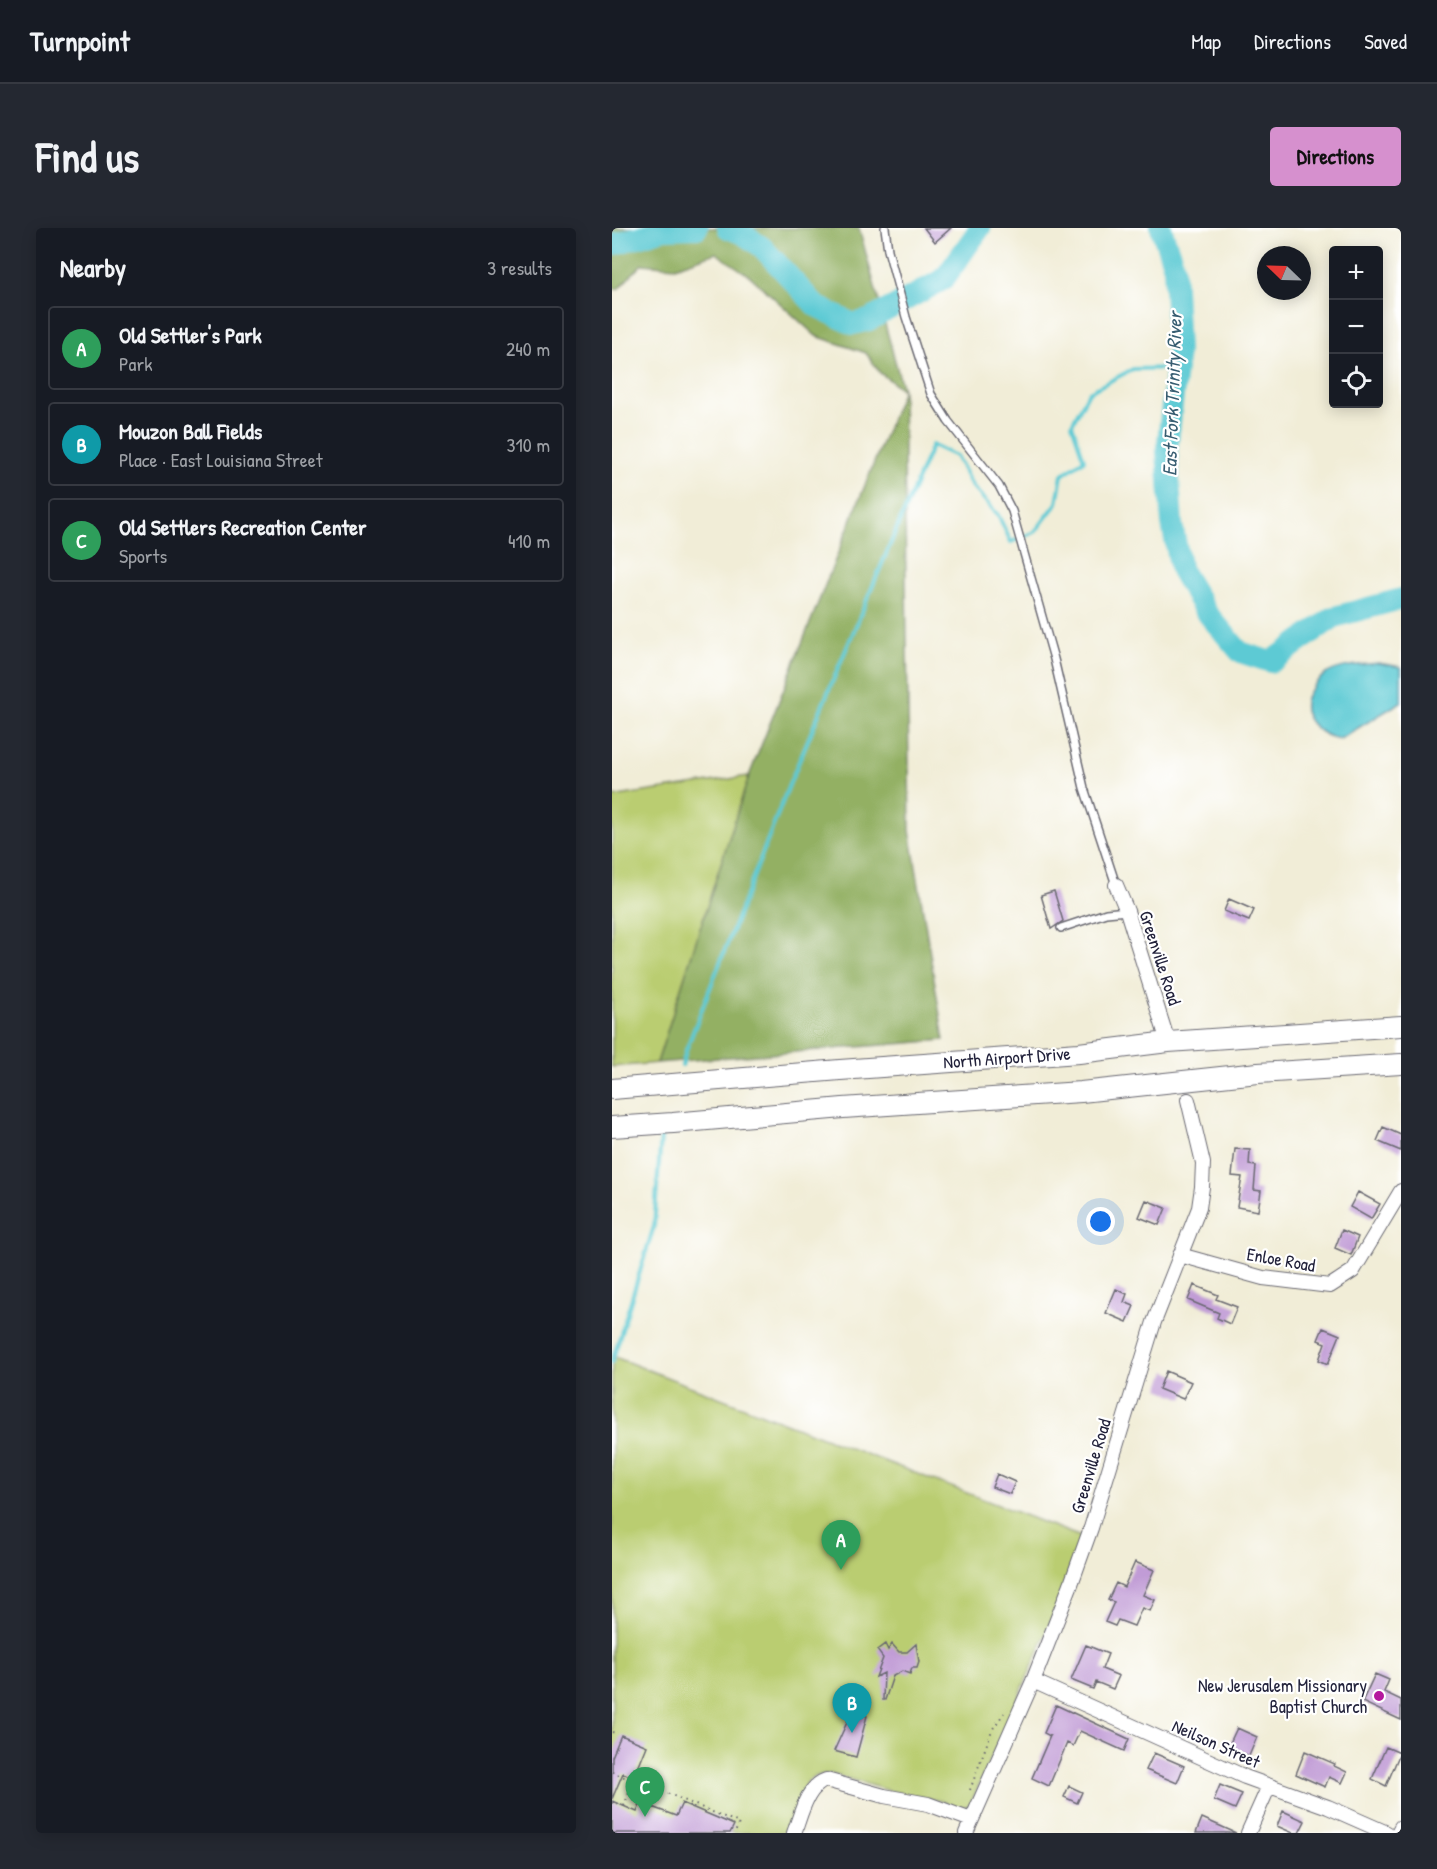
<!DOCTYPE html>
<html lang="en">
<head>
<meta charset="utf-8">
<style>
	:root { --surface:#171b24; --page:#242831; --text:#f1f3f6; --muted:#9ea1a6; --line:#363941; --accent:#d690ce }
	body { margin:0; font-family:"Patrick Hand",sans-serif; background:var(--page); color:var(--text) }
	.controls { position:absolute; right:18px; top:18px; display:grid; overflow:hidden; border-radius:6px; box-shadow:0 3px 15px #0003 }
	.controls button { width:54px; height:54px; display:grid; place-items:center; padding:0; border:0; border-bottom:2px solid var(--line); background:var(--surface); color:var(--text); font:30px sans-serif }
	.compass { position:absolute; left:645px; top:18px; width:54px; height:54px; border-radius:50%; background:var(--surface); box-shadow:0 3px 15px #0003; rotate:293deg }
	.you { position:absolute; left:489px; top:994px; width:21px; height:21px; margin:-15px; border:4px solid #fff; border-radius:50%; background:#1a73e8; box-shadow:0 0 0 9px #1a73e833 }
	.badge { display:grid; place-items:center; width:39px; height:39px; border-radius:50%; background:var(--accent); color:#fff; font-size:20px; font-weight:700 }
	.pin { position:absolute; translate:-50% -50px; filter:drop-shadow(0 2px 3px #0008) }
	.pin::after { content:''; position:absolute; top:32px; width:21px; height:18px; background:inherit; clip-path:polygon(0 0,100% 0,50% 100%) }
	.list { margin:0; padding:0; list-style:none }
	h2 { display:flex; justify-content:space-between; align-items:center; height:78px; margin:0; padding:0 24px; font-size:26px }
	h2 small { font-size:20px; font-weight:400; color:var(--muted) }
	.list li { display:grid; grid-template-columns:39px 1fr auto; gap:18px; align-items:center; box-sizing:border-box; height:84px; margin:0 12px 12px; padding:0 12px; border:2px solid var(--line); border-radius:6px }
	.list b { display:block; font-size:22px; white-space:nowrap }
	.list p { margin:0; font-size:20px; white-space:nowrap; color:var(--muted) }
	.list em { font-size:20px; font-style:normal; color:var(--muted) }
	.icon { flex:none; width:33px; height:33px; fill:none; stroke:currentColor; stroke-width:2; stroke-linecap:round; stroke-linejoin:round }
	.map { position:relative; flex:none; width:789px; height:1605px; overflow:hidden; border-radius:6px }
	header { display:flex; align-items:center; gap:36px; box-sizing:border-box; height:84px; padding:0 30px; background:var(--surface); border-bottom:2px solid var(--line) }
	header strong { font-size:28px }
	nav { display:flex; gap:33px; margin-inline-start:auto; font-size:21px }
	.intro { display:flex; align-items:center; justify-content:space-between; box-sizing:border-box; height:144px; padding:0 36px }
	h1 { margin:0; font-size:42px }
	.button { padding:15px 27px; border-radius:6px; background:var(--accent); color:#111; font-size:21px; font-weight:700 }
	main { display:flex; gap:36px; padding:0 36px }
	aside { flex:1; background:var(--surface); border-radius:6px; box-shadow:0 3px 15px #0003 }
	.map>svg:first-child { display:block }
	.green { fill:#bacd71; stroke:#6e7856; stroke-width:1.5 }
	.forest { fill:#93b063; stroke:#5a694f; stroke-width:1.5 }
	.water { fill:#5dcad4; stroke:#407688; stroke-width:1.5 }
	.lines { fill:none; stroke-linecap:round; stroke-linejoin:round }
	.stream { stroke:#5dcad4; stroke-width:4 }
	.river { stroke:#5dcad4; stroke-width:22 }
	.building { fill:#c19cd6 }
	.service-casing { stroke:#6a6972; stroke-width:10 }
	.minor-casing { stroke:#6a6972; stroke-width:16 }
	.secondary-casing { stroke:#6a6972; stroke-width:22 }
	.path { stroke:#6a6972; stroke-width:2; stroke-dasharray:1.5 4.5; stroke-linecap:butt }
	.service { stroke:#fff; stroke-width:7 }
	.minor { stroke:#fff; stroke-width:14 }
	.secondary { stroke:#fff; stroke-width:20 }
	.poi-dot { fill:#b5179e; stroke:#fff; stroke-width:2 }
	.labels { text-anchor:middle; stroke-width:4.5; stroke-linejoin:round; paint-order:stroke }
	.street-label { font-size:18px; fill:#22223b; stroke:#fff }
	.poi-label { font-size:18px; fill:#22223b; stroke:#fff; text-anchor:end }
	.water-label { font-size:20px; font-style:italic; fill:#375d71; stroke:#fff }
</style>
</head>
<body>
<header>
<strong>Turnpoint</strong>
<nav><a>Map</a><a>Directions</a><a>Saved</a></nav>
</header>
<div class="intro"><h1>Find us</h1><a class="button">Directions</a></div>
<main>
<aside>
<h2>Nearby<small>3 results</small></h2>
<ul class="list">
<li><span class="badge" style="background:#2e9e5b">A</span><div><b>Old Settler's Park</b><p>Park</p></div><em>240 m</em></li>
<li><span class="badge" style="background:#0f9aa8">B</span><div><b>Mouzon Ball Fields</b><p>Place · East Louisiana Street</p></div><em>310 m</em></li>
<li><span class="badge" style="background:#2e9e5b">C</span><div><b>Old Settlers Recreation Center</b><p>Sports</p></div><em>410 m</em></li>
</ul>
</aside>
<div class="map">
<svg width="789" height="1605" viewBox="0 0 789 1605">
	<rect width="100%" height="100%" fill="#fff"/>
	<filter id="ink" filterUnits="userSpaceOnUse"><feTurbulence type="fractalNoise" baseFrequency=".0167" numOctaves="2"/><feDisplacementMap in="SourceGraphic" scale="12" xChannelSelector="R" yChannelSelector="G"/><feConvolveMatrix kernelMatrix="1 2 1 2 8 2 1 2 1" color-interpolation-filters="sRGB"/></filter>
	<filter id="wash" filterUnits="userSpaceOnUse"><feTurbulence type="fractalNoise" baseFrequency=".008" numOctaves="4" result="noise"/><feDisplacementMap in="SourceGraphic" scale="24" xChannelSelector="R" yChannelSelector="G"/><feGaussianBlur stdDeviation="1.35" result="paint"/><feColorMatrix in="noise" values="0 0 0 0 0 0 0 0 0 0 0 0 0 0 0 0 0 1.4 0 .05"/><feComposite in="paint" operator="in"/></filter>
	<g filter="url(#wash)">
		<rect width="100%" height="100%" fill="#f1edd7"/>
		<!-- green -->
		<path class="green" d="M137 548 45 835 0 839V569Z
			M0 1128 469 1309 446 1375 424 1430 358 1577 346 1580 329 1573 278 1563 219 1546C210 1546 204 1547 196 1553L173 1605H0Z"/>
		<!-- forest -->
		<path class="forest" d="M0 0H247L291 162 298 602 332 812 45 835 137 548 291 162 268 145 254 125 204 108 139 49 104 25 63 39 30 36 6 61 0 60Z"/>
		<!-- water -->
		<path class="water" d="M766 435 789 439V474L728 511C710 509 687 491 694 470 697 462 705 453 711 448 725 437 749 437 766 435Z"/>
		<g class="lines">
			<!-- stream -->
			<path class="stream" d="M70 838 74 822 177 557 320 217 344 228 360 258 386 287 399 314 423 304 445 275 450 247 472 232 460 196 477 164 521 141 564 140
				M0 1134 42 998 49 909"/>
			<!-- river -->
			<path class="river" d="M116 0 131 6 150 19 204 78 241 96 257 92 332 51 368 0
				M549 0 562 39 566 122 555 223 560 296 569 342 594 384 628 424 659 434 722 389 789 371
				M0 17 52 1 85 0"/>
		</g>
		<g id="blocks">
			<!-- building -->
			<path class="building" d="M312 0H339L323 14Z
				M442 663 451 693 439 701 429 667Z
				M617 671 642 682 637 693 612 683Z
				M771 899 789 907V923L765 913Z
				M623 921 638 922 637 937 644 938 642 962 649 963 646 983 625 979 630 949 620 948Z
				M746 964 768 976 759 991 738 979Z
				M534 972 554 980 547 997 527 989Z
				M730 1002 746 1009 739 1027 723 1020Z
				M582 1057 606 1067 604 1071 625 1079 618 1096 605 1090 607 1085 576 1072Z
				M504 1061 515 1066 512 1074 522 1078 515 1094 494 1085Z
				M711 1100 728 1107 716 1136 707 1132 713 1115 706 1112Z
				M554 1143 579 1154 571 1171 547 1161Z
				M385 1246 403 1254 398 1266 380 1259Z
				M523 1334 542 1342 531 1367 543 1372 538 1383 530 1380 522 1398 506 1392 503 1398 493 1394 502 1374 496 1372 504 1355 512 1359Z
				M273 1416 276 1422 280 1416 287 1424H295L304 1416 307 1434 305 1440H300L298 1446 290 1443 281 1448 273 1472H271L272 1445 264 1449 271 1430 265 1422Z
				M474 1417 496 1426 490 1441 507 1448 501 1461 484 1454 481 1461 459 1452Z
				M763 1446 777 1452 772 1464 789 1472V1492L750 1474Z
				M444 1477 517 1511 512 1523 468 1503 461 1518 455 1515 437 1558 420 1550 438 1508 432 1505Z
				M241 1481 255 1488 244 1529 222 1523Z
				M625 1500 645 1509 637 1528 616 1519Z
				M9 1507 35 1518 22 1550 11 1545 0 1571V1529Z
				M774 1519 788 1525 774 1558 760 1551Z
				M693 1523 723 1536 722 1538 735 1544 730 1555 717 1549 713 1559 684 1546Z
				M542 1525 572 1538 565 1555 534 1542Z
				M608 1557 630 1566 623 1581 602 1572Z
				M457 1558 470 1564 465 1575 452 1569Z
				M0 1573 25 1584 29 1575 64 1588 70 1575 122 1597 118 1605H0Z
				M671 1583 693 1593 687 1605H681L665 1598Z
				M590 1590 624 1605H584Z"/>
		</g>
	</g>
	<g filter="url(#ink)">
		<use href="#blocks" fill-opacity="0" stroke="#6a6972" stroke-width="1.5"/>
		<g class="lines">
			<!-- service casing -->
			<g class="service-casing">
				<path id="service" d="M273 0 276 22 294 89 319 166 336 193 387 258 400 283 442 431 472 560 504 657
					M449 700 494 685 515 683"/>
			</g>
			<!-- minor casing -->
			<g class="minor-casing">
				<path id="minor" d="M504 657 515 683 556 814
					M568 1027 651 1050 718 1058 741 1043 789 963
					M421 1453 633 1549 716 1579 775 1605
					M182 1605C189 1587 194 1559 214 1552L272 1568 316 1576 359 1592
					M354 1605 421 1453 459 1356 479 1300 542 1094 587 980 590 959 591 935 576 872
					M636 1605 657 1558
					M786 1605 789 1599"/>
			</g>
			<!-- secondary casing -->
			<g class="secondary-casing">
				<path id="secondary" d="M0 861 228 842 467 825 556 814 789 798
					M0 899 61 895 231 880 469 864 646 845 789 836"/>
			</g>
			<!-- path -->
			<path class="path" d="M0 1504 3 1505
				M0 1544 17 1551 18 1562
				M358 1562 380 1502 392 1485
				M12 1578 18 1562 28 1554 127 1595 123 1605"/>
			<!-- service -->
			<use href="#service" class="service"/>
			<!-- minor -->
			<use href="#minor" class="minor"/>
			<!-- secondary -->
			<use href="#secondary" class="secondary"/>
		</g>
	</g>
	<!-- markers -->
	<circle class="poi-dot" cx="767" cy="1468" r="6"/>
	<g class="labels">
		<!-- street labels -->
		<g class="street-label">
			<text transform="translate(548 730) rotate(72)" y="6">Greenville Road</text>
			<text transform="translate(395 830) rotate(-4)" y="6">North Airport Drive</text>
			<text transform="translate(669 1032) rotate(10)" y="6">Enloe Road</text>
			<text transform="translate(479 1238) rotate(-73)" y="6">Greenville Road</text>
			<text transform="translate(604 1516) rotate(24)" y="6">Neilson Street</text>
		</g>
		<!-- poi labels -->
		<g class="poi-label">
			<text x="755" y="1464">New Jerusalem Missionary<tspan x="755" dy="21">Baptist Church</tspan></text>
		</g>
		<!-- water labels -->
		<g class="water-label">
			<text transform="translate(560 166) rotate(-88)" y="7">East Fork Trinity River</text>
		</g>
	</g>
</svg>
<div class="controls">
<button>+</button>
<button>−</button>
<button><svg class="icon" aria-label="locate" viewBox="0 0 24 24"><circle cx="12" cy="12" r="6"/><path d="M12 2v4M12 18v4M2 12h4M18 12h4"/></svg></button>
</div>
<svg class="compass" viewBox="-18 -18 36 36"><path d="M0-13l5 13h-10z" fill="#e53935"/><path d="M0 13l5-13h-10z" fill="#9ea1a6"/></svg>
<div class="you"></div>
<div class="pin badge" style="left:229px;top:1342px;background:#2e9e5b">A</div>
<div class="pin badge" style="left:240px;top:1505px;background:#0f9aa8">B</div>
<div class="pin badge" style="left:33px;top:1589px;background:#2e9e5b">C</div>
</div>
</main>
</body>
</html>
